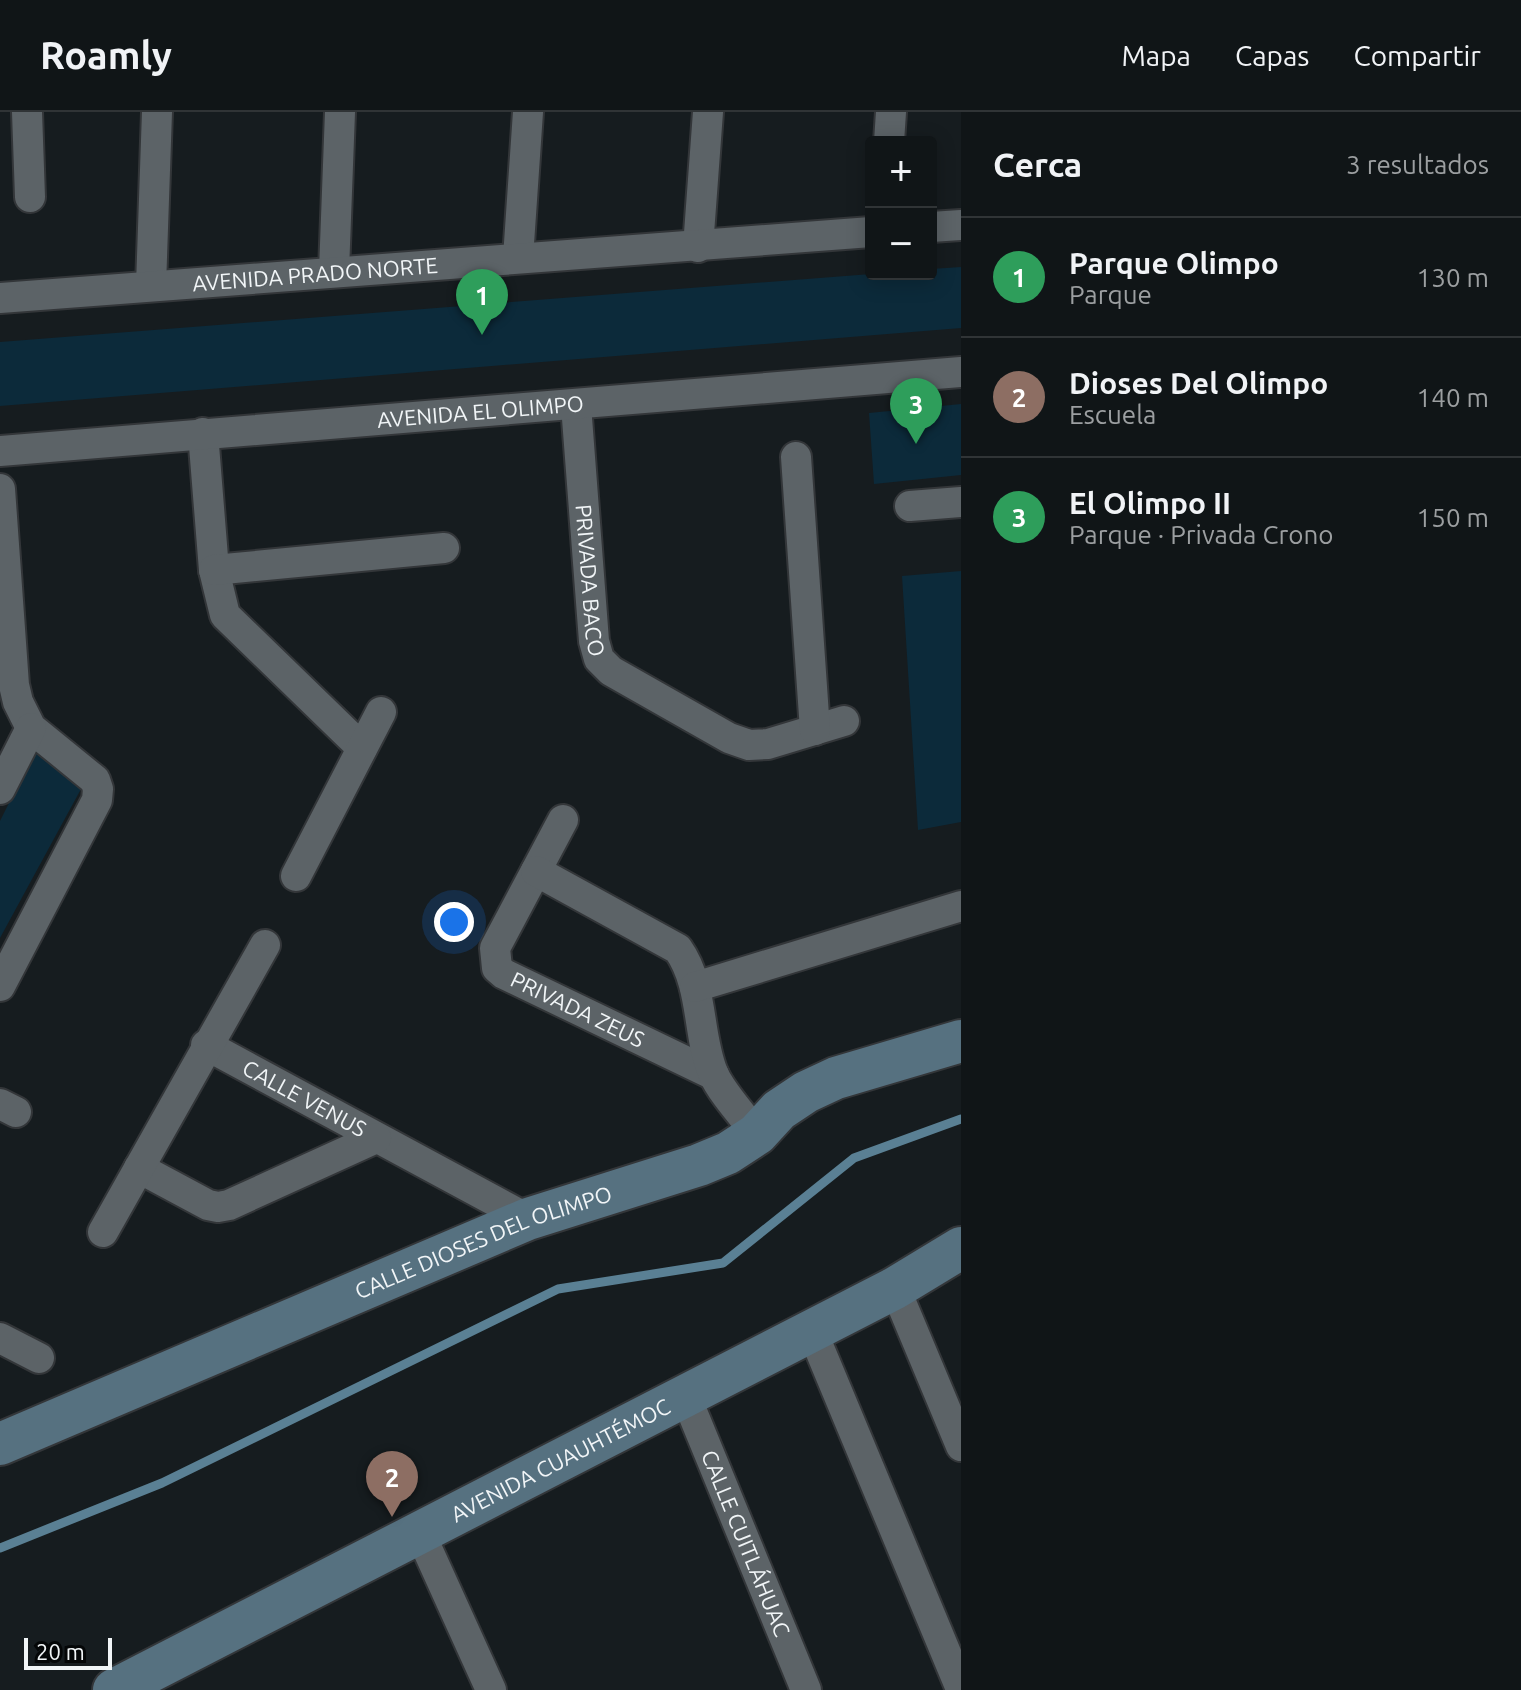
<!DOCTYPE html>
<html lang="es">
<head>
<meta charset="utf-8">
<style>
	:root { --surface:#101517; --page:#191e20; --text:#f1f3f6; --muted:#9c9fa1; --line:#303436; --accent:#1a73e8 }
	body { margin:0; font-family:Ubuntu,sans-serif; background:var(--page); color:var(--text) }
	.controls { position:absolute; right:24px; top:24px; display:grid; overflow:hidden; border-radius:8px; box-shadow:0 4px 20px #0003 }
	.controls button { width:72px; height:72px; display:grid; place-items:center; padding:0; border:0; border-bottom:2px solid var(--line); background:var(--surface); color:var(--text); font:40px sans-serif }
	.scale { position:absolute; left:24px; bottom:20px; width:88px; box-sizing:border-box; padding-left:8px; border:4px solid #f1f5f7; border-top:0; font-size:22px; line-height:28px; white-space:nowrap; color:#f1f5f7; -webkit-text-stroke:6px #040607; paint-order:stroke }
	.you { position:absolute; left:454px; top:810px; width:28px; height:28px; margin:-20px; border:6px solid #fff; border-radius:50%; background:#1a73e8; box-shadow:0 0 0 12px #1a73e833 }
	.badge { display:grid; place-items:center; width:52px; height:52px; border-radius:50%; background:var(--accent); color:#fff; font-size:26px; font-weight:700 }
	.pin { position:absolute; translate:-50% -66px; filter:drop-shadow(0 2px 4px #0008) }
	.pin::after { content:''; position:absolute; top:42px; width:28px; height:24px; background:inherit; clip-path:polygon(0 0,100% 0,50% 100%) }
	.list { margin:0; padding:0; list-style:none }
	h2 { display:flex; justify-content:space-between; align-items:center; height:104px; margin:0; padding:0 32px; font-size:34px }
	h2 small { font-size:26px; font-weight:400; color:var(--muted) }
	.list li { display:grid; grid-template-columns:52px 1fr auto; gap:24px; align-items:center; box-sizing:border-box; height:120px; padding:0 32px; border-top:2px solid var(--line) }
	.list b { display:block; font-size:30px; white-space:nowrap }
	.list p { margin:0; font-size:26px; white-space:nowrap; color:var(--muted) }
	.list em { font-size:26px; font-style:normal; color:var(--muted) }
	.map { position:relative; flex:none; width:961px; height:1578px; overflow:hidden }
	header { display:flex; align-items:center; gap:48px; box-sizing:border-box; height:112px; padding:0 40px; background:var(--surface); border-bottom:2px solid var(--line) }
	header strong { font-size:38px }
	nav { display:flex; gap:44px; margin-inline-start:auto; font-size:28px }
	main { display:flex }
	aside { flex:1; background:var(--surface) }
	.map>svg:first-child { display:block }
	.green { fill:#0c2a3a }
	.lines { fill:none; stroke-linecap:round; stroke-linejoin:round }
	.stream { stroke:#5a8094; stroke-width:9 }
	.street-casing { stroke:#333639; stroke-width:34 }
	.secondary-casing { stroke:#333639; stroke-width:46 }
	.street { stroke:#5c6367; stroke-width:30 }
	.secondary { stroke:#567180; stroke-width:42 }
	.labels { text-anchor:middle; stroke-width:8; stroke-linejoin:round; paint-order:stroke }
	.street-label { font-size:22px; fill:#f1f5f7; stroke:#040607 }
</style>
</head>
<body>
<header>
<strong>Roamly</strong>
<nav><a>Mapa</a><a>Capas</a><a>Compartir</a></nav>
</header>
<main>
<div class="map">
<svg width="961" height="1578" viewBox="0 0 961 1578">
	<rect width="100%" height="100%" fill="#161c1f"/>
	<!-- green -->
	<path class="green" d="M961 155V216L0 294V230L871 162H931V157Z
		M961 292V363L874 372 869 301Z
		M961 459V710L918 718 902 464Z
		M36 637 81 677 0 826V709Z"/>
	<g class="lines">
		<!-- stream -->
		<path class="stream" d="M0 1436 162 1371 558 1177 723 1151 854 1046 961 1007"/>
		<!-- street casing -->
		<g class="street-casing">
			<g id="street">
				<path d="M27 0 30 85"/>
				<path d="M889 30 891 0"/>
				<path d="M931 115 961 113"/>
				<path d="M698 135 708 0"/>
				<path d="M518 146 528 0"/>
				<path d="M334 159 340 0"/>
				<path d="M151 174 157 0"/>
				<path id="s1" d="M0 186 871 120"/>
				<path id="s2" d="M576 293 594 529 599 547 611 559 729 626 749 633 768 632 844 609"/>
				<path d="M203 321 214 458 225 503 362 636"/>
				<path id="s3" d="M0 339 961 260"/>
				<path d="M796 345 815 618"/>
				<path d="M0 377 14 573 18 590 31 616 95 668 98 677 97 688 0 874"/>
				<path d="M910 394 961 390"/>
				<path d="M214 458 444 436"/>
				<path d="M0 677 31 616"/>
				<path id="s4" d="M563 708 495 836 497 856 504 862 714 963"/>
				<path d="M536 759 678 837C704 874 697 922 713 961 721 980 744 1005 757 1022"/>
				<path d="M296 764 381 600"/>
				<path d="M695 875 961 794"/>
				<path id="s5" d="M206 933 528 1107"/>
				<path d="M0 992 16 1000"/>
				<path d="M139 1056 208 1093 218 1095 229 1093 376 1026"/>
				<path d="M103 1120 265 833"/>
				<path d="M895 1176 961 1334"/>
				<path d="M812 1219 961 1577"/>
				<path d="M0 1226 39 1246"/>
				<path id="s6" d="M686 1285 806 1578"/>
				<path d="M420 1421 491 1578"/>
			</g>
		</g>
		<!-- secondary casing -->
		<g class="secondary-casing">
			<g id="secondary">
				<path id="s7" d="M0 1332 528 1107 699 1053 728 1041 757 1022 779 998 806 980 836 966 961 929"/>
				<path id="s8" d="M114 1578 895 1176 961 1136"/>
			</g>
		</g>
		<!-- street -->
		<use href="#street" class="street"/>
		<!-- secondary -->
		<use href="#secondary" class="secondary"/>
	</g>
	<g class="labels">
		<!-- street labels -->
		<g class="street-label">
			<text dy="8" stroke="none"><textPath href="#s1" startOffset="316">AVENIDA PRADO NORTE</textPath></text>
			<text dy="8" stroke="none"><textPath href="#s3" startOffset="482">AVENIDA EL OLIMPO</textPath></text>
			<text dy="8" stroke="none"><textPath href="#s2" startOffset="176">PRIVADA BACO</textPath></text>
			<text dy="8" stroke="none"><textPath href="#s4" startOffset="256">PRIVADA ZEUS</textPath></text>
			<text dy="8" stroke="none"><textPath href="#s5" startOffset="112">CALLE VENUS</textPath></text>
			<text dy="8" stroke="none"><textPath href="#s7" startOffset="524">CALLE DIOSES DEL OLIMPO</textPath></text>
			<text dy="8" stroke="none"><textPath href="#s8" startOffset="502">AVENIDA CUAUHTÉMOC</textPath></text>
			<text dy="8" stroke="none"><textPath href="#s6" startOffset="158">CALLE CUITLÁHUAC</textPath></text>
		</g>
	</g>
</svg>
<div class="controls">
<button>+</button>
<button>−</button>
</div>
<div class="scale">20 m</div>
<div class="you"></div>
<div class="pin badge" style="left:482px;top:223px;background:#2e9e5b">1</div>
<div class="pin badge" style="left:392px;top:1405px;background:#8d6e63">2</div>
<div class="pin badge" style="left:916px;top:332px;background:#2e9e5b">3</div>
</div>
<aside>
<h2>Cerca<small>3 resultados</small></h2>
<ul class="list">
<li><span class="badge" style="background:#2e9e5b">1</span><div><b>Parque Olimpo</b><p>Parque</p></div><em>130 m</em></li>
<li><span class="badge" style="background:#8d6e63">2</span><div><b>Dioses Del Olimpo</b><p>Escuela</p></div><em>140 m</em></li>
<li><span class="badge" style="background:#2e9e5b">3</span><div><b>El Olimpo II</b><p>Parque · Privada Crono</p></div><em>150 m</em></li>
</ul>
</aside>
</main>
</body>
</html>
